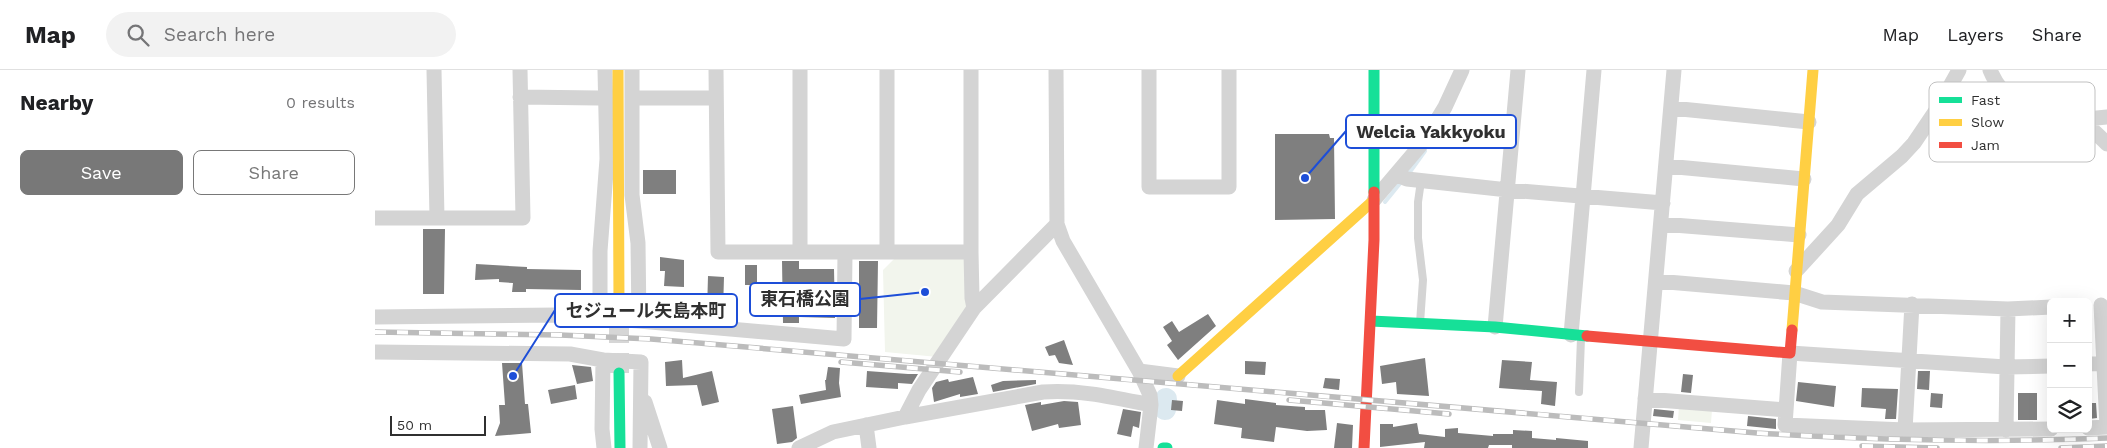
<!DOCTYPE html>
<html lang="en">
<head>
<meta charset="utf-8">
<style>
	:root { --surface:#fff; --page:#f2f2f2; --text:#202124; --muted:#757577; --line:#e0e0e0; --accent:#787878 }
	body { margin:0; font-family:"Work Sans","Noto Sans JP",sans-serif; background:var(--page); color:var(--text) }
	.controls { position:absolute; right:15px; bottom:15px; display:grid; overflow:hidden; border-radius:8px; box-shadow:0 5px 20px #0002 }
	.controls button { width:45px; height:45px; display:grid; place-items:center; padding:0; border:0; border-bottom:1px solid var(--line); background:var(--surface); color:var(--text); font:25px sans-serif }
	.scale { position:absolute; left:15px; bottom:12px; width:96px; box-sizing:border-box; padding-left:5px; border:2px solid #303030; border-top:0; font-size:14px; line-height:18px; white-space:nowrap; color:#303030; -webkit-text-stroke:4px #fff; paint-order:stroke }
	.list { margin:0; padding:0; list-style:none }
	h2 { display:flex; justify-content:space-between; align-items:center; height:65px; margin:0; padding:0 20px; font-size:21px }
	h2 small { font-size:16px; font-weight:400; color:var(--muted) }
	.actions { display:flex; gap:10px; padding:15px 20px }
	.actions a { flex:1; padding:11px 0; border:1px solid var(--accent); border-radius:8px; text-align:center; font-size:18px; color:var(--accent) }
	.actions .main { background:var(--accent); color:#fff }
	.icon { flex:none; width:28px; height:28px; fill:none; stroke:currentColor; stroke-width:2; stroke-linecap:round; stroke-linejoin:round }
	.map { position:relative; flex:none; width:1732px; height:378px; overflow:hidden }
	header { display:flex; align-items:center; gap:30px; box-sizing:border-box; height:70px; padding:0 25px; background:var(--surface); border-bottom:1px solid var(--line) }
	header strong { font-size:24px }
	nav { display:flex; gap:28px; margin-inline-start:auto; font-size:18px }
	.search { width:350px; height:45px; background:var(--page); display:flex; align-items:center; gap:12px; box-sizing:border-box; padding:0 18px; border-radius:28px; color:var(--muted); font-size:19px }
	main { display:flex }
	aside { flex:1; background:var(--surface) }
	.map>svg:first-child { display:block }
	.green { fill:#f2f5ed }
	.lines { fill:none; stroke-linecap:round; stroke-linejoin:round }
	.stream { stroke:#dce9f0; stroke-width:4 }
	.river { stroke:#dce9f0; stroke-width:22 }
	.building { fill:#7f7f7f }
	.secondary-tunnel { stroke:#d6d6d6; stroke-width:20; stroke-dasharray:20 10; stroke-linecap:butt }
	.lane { stroke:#d4d4d4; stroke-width:8 }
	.street { stroke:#d4d4d4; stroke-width:15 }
	.fast { stroke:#16e098; stroke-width:11 }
	.slow { stroke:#ffcf43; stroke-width:11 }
	.jam { stroke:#f24e42; stroke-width:11 }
	.rail-casing { stroke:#bcbcbc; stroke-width:5.5 }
	.rail { stroke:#fff; stroke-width:4; stroke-dasharray:11; stroke-linecap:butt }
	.key { fill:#fff; stroke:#c1c1c1; stroke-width:1 }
	.key-label { font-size:14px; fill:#303030 }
	.leader { fill:none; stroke:#1d4ed8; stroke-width:2 }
	.callout-dot { fill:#1d4ed8; stroke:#fff; stroke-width:2 }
	.callout { fill:#fff; stroke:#1d4ed8; stroke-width:2 }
	.callout-label { font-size:18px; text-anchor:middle; font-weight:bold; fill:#303030 }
</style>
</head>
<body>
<header>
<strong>Map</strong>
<div class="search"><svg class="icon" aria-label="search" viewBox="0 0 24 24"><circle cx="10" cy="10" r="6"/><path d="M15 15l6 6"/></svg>Search here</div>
<nav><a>Map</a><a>Layers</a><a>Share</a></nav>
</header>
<main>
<aside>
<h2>Nearby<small>0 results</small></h2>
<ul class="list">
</ul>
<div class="actions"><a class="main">Save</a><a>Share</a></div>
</aside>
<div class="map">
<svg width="1732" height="378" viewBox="0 0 1732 378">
	<rect width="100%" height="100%" fill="#fff"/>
	<!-- green -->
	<path class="green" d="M587 187 591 191 592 244 563 287 510 282 508 200 520 188Z
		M1304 336 1337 340 1336 353 1303 350Z"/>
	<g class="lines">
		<!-- stream -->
		<path class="stream" d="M1032 106 1050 81
			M1010 132 1027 111"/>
		<!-- river -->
		<path class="river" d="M790 339 789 333 791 329"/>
	</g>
	<!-- building -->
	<path class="building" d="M900 64H954L955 68H959L960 149 900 150Z
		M268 100H301V124H268Z
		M48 159H70L69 224H48Z
		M285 187 309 190V217L289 216 290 201H285Z
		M407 191H424V199H459L460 248 424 247V253H408Z
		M484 191H503L502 258H484Z
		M101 194 152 197V199L206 200V220L151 219V222H137L138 213 124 212V209L100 210Z
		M370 195H382V215H370Z
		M333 206 349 207 348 241H332Z
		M833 244 841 256 803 290 792 275 797 271 788 257 797 251 804 262Z
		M689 270 698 295 684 293 680 285 674 286 670 277Z
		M1050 288 1054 326 1022 324 1021 312 1007 314 1005 296Z
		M307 290 308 308 337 301 344 332 327 336 322 315 291 316 290 292Z
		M1127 290 1157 292 1155 310 1182 312 1180 336 1166 334 1167 321 1124 318Z
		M870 291 891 292 890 305 870 304Z
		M127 293H147L150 334H153L156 363 120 366 125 353 124 335H130Z
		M197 295 216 297 218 311 202 314Z
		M453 297 465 298 464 313 466 327 426 334 424 325 451 320 450 310H451Z
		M492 301 533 304H543L537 314 523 313V319L491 317Z
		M1543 301H1555L1554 320 1542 319Z
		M1308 304 1318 305 1316 323 1306 322Z
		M598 307 603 324 585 327V324L559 332 557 318 561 312 573 309 574 312Z
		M950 308 965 309 964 320 948 318Z
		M661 310V314L618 322 616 315 628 311Z
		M1423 312 1461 316 1459 337 1421 331Z
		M200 315 202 329 176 334 173 320Z
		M1487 318 1523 319 1521 349H1510L1511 339 1486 337Z
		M1556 323 1568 324 1567 338 1555 337Z
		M1643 323H1662V350H1643Z
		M870 329 901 333V335L930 337V340H950L952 360 932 361 901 357 899 372 866 368 867 358 839 354 842 330 870 334Z
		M797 330 808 331 807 341 796 340Z
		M689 331 703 332 706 355 684 358 683 354 657 361 650 335 666 332V335Z
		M1714 333H1721L1722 348 1714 349Z
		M418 336 422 368 417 372 402 374 397 339Z
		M748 339 766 342 764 358 758 356 756 367 742 364Z
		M1279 339 1299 341 1298 348 1278 346Z
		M1373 346 1401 349V359L1372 356Z
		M962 353 978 355 977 378H959Z
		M1042 353 1044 364 1070 367V359L1083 358V363L1118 366V364H1138V360L1157 361V368L1181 370V368L1213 371V378H1137V375H1114L1113 378H1049L1050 372 1005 377V354H1018V357Z"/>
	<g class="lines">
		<!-- secondary-tunnel -->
		<path class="secondary-tunnel" d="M244 303V236"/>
		<!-- lane -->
		<path class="lane" d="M1045 253 1048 210 1043 168V132L1046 111
			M1204 322 1206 268"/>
		<!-- street -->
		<path class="street" d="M59 0 62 148
			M257 0V125L263 173 264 251 469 269 470 183
			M341 0 343 182H596
			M425 0V182
			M512 0V182
			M596 0V182L597 228 599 238 682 154
			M681 0 682 154 688 171 764 301 775 325 776 335 771 378
			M774 0V117H854V0
			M1615 0C1634 45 1665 35 1702 50 1714 55 1723 65 1732 74
			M145 27 223 28
			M257 28H341
			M1296 38 1434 52
			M1702 50 1732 47
			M1291 96 1429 109
			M1022 105 1032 109 1133 120 1288 133
			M999 130 1050 70 1070 37 1087 0
			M0 148H148L145 0
			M1286 154 1424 165
			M1421 201 1463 155 1482 124 1527 86 1539 73 1564 36 1584 0
			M1281 211 1419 223 1447 232 1633 239 1676 237
			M1726 235 1732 357
			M0 247 183 245 264 251
			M225 247V181L232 89 230 0
			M1120 257 1143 0
			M1196 265 1219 0
			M0 282 195 284 228 290 227 359 229 378
			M228 290 266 292 265 378
			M1713 294 1732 293
			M1676 296 1631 297 1415 283 1410 355 1530 360 1676 359
			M764 301 803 306
			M1270 329 1411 340
			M270 332 285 378
			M530 347 544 320 599 238
			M491 355 494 378
			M1713 358 1732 357
			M1530 360 1537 234
			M1631 360 1633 239
			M424 378 458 362 530 347 668 322C704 319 741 328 776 335
			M1266 378 1299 0"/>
		<!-- fast -->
		<path class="fast" d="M999 0V122
			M996 251 1120 257 1212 266
			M244 303 245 378
			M788 378H792"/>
		<!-- slow -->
		<path class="slow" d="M243 0 244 236
			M1417 260 1438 0
			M803 306 999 130"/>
		<!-- jam -->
		<path class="jam" d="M1212 266 1415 283 1417 260
			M989 378 999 170V122"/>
		<!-- rail casing -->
		<g class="rail-casing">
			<path id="rail" d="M0 262 185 265 276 269 1382 363C1499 370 1615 373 1732 368
				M466 292 585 302
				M914 330 1074 344
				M1487 376 1562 378
				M1686 378 1732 376"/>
		</g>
		<!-- rail -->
		<use href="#rail" class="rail"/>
	</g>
	<!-- legend -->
	<rect x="1554" y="12" width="166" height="80" rx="8" class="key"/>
	<rect x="1564" y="27" width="23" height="6" fill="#16e098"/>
	<rect x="1564" y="49" width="23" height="7" fill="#ffcf43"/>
	<rect x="1564" y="72" width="23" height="6" fill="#f24e42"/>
	<g class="key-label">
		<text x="1596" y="35">Fast</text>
		<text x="1596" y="57">Slow</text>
		<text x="1596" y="80">Jam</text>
	</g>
	<!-- callouts -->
	<path class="leader" d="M930 108L971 61M550 222L485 229M138 306L180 240"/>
	<g class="callout-dot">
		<circle cx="930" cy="108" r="5"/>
		<circle cx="550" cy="222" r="5"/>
		<circle cx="138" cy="306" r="5"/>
	</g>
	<g class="callout">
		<rect x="971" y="45" width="170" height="33" rx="5"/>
		<rect x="375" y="213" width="110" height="33" rx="5"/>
		<rect x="180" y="224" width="182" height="33" rx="5"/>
	</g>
	<g class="callout-label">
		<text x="1056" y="68">Welcia Yakkyoku</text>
		<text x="430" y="235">東石橋公園</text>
		<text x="271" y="247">セジュール矢島本町</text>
	</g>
</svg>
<div class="controls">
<button>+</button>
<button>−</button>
<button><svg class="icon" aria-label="layers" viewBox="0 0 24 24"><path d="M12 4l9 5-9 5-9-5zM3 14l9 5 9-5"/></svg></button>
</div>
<div class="scale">50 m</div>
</div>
</main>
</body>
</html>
